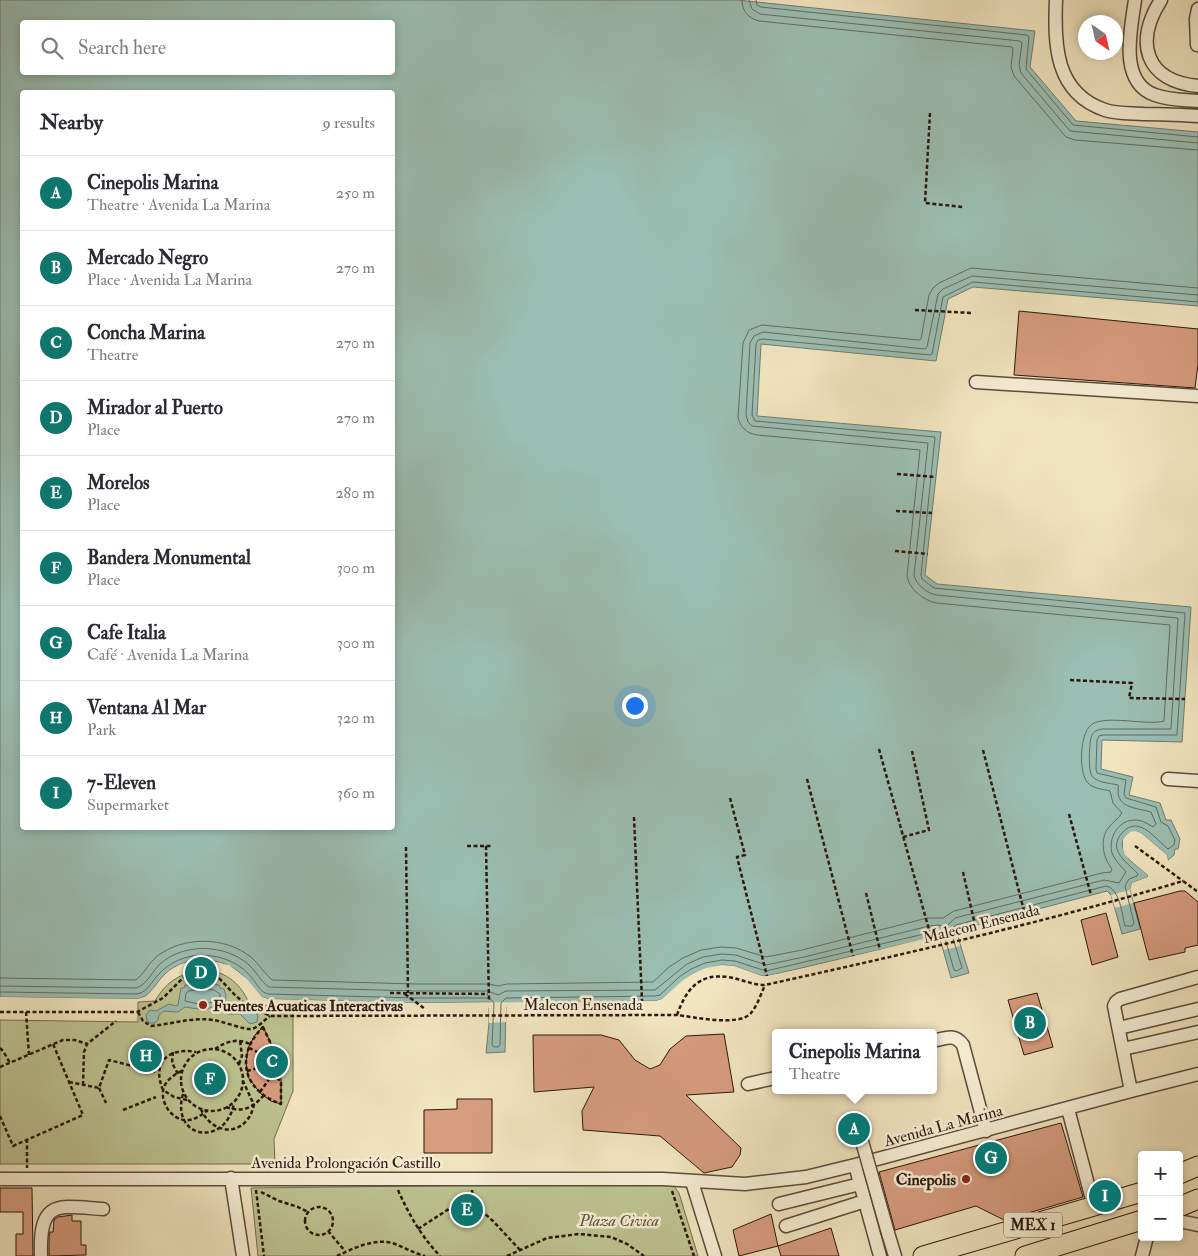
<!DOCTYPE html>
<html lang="en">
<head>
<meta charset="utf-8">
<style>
	:root { --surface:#fff; --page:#f7f7f7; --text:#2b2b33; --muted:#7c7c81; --line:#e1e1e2; --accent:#0f766e }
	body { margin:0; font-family:"IM FELL Double Pica",serif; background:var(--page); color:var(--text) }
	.controls { position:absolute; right:15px; bottom:15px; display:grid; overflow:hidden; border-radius:5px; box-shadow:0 2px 8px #0003 }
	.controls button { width:45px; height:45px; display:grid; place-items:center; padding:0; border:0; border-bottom:1px solid var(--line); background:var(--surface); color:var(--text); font:25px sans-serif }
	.compass { position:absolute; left:1078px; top:15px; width:45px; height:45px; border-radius:50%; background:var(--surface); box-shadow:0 2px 8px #0003; rotate:146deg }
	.you { position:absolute; left:634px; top:705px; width:18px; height:18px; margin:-12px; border:4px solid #fff; border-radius:50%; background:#1a73e8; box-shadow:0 0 0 8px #1a73e833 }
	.badge { display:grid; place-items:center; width:32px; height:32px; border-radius:50%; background:var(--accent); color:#fff; font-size:16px; font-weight:700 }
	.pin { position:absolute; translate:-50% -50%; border:2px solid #fff; box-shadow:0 1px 5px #0006 }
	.popup { position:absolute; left:772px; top:1029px; width:165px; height:65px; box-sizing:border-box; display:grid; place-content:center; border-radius:5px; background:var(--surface); filter:drop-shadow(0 1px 4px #0005); font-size:16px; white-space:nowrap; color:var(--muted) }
	.popup b { font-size:19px; color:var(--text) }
	.popup::after { content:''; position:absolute; left:50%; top:100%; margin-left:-10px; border:10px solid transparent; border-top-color:var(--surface) }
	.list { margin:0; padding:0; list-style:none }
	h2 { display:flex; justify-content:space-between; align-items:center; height:65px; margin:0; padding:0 20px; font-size:21px }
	h2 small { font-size:16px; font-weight:400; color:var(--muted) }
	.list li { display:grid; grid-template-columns:32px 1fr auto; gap:15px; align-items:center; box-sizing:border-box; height:75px; padding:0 20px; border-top:1px solid var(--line) }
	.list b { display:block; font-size:19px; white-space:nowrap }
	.list p { margin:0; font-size:16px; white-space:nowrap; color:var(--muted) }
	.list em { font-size:16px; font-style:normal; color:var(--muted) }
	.icon { flex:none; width:28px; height:28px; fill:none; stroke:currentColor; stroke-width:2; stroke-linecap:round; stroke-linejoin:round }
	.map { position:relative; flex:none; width:1198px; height:1256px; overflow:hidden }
	.search { position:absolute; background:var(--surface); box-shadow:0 2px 8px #0003; left:20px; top:20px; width:375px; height:55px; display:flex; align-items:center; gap:12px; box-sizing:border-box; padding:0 18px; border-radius:5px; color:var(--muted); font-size:19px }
	.panel { position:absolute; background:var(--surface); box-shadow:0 2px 8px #0003; left:20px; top:90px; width:375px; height:740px; border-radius:5px }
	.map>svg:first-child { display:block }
	.green { fill:#bdc491; stroke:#746e4e }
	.water { fill:#9bbfb4; stroke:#6e7c70; fill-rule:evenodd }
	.pier { fill:#f2e6c1 }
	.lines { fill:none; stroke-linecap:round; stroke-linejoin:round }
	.shore { stroke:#636b60; stroke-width:1 }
	.building { fill:#d79d7f; stroke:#2b170b }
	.minor-casing { stroke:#5d4b38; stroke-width:15 }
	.highway-casing { stroke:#2b170b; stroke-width:21 }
	.path { stroke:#2b170b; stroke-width:2.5; stroke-dasharray:4 2.5; stroke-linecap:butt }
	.minor { stroke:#f7efd7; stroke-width:12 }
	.highway { stroke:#f2e6c1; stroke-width:19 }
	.minor-bridge-casing { stroke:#5d4b38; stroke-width:15; stroke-linecap:butt }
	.minor-bridge { stroke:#f7efd7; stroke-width:12 }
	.poi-dot { fill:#8f2418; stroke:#f7efd7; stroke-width:2 }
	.labels { text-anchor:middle; stroke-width:5; stroke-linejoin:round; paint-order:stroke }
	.shield { fill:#f7efd7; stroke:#685848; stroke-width:1 }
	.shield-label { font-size:15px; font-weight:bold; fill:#2b170b }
	.street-label { font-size:16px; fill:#2b170b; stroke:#f7efd7 }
	.poi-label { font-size:16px; font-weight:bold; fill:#2b170b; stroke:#f7efd7; text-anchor:start }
	.park-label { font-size:16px; font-style:italic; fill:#5e543a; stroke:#f7efd7 }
</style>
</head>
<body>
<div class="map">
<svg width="1198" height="1256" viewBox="0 0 1198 1256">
	<rect width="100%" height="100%" fill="#f2e6c1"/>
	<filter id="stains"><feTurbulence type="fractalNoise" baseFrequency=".004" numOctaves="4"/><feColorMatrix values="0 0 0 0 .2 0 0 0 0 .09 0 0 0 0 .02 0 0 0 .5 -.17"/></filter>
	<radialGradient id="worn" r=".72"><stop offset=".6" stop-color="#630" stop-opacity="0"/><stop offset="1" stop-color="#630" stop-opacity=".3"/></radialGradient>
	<!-- green -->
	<path class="green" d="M199 970C223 969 240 982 249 1003L256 1005 293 1006V1091L274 1139 275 1164H0V1020L138 1022V1002L155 1001C165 983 179 974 199 970Z
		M663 1183 674 1186 679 1193 698 1256H258L251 1188Z"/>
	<!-- water -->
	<path class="water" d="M0 0H737L1035 31 1030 67 1076 121 1198 132V306L973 287 948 299 936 361 761 344 757 416 941 432 925 575 937 584 1191 607 1182 742 1102 740 1101 769 1133 777 1129 795 1160 803 1166 820H1171L1180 839 1178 849H1175L1174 855 1168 860 1167 855 1141 833 1136 831 1123 839C1119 856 1136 865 1148 875V877L1132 883 1130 890 1140 929 1122 934 1111 895 1107 891 958 930 957 934 969 973 951 978 940 939 938 936 767 976H762L734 966 722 965 694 973 662 999 656 1001 506 1003 505 1052 486 1053 489 1023V1002L416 1003 268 999 262 997C254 989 248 979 239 972 216 954 181 956 162 977 153 987 151 996 137 999L0 997ZM22 22H392V72H22ZM22 92H392V828H22Z
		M204 983 219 985 220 988 224 989 226 995 225 1006 228 1009 239 1008 248 1012H256L258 1016 257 1022 250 1024 240 1014C232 1013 227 1017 222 1009H217L212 1007 204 1010 185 1007 178 1012 164 1011 159 1015 158 1020 155 1023H150L147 1021 146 1015 150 1010 156 1011 169 1004 176 1006 178 1005 181 988H184L185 985 196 986Z"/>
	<!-- pier -->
	<path class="pier" d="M1136 831 1141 833 1167 855 1168 860 1140 835 1135 834 1131 835 1125 841 1127 853 1149 873 1150 878 1133 885V889L1130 890 1133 903 1115 908 1111 895 1130 890 1132 883 1148 877V875L1125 855 1123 849V839L1130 832Z
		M957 934 960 946 944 950 940 939H932L767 979 734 969 722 968 706 971 695 975 684 983 664 1001 658 1003 508 1005V1007H506V1022L489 1023V1008L487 1007V1005H416L267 1001 260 999 245 981 228 968 202 962 182 966 170 973 147 999 137 1001 0 999V997L137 999 146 997 169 971 181 964 202 960 229 965 247 979 262 997 268 999 416 1003 656 1001 662 999 682 981 694 973 706 968 722 965 734 966 762 976H767L806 968 931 937 938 936 941 939Z"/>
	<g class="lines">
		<!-- shore -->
		<path class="shore" d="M742 0C742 11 748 18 759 21L1012 47 1013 50 1011 67 1014 76 1066 137 1075 140 1198 150
			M749 0 752 9 760 14 1020 41 1022 43 1019 65 1021 73 1070 131 1198 143
			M756 0 757 5 761 7 1027 35 1029 37 1026 69 1073 125 1198 137
			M0 978 136 980C144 974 148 964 156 957 183 936 224 936 251 957 259 964 264 973 272 980L416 984H489L498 986 507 984 653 982 669 967 683 958 701 950 721 947 736 948 766 957 802 950 927 918H943L954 911 1102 873 1111 872 1112 869C1103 858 1099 839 1109 827 1113 822 1119 818 1122 813L1113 803 1110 791C1103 789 1094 789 1088 783 1078 773 1080 733 1091 725 1105 714 1146 726 1164 721L1170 625 936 603C923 600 909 589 907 576L920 450 757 435C746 433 740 427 738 417L743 343 749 330 762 325 919 340 921 339 929 295 933 288 939 283 971 268 1198 288
			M0 986 136 988C147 985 153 970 161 963 185 943 224 944 248 964 256 971 261 982 269 987L416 991H488L498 995 506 991 655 990 687 964 703 957 721 954 736 955 766 965 804 957 929 926 938 925 946 927 955 918 1104 880 1119 883 1126 872C1121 866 1115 861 1112 853 1108 838 1118 820 1135 820 1142 820 1148 824 1153 827L1156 824 1151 812C1141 809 1122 808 1119 797 1117 793 1119 789 1118 785 1110 783 1097 783 1092 776 1088 771 1089 741 1092 735 1094 731 1097 730 1102 729H1171L1178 618 936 595C927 593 916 585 914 575L928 443 752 426 748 422 746 415 750 343 754 336 763 332 925 349 927 347 938 294 943 289 972 276 1198 295
			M201 989 214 990 220 994V1003L211 1002 203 1005 185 1001 186 993 189 991Z
			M0 992 137 994C149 992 151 981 159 974 168 964 180 958 193 956 214 953 238 960 252 978 257 984 260 992 268 994L416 998H490L494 1003 492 1045 494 1047H498L500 1045 501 1003 506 998 655 996 660 995 679 977 691 969 705 963 722 960 735 961 766 971 937 931 944 935 954 970 957 971 962 968 952 935V929L956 925 1106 886C1120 889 1122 914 1125 926H1132L1134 923 1125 886 1129 879 1137 876 1138 874C1127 862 1106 850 1123 832 1126 828 1131 826 1136 826 1148 827 1159 842 1168 849L1174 845 1175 840 1168 826 1161 822 1156 807 1126 798 1124 794 1126 780 1097 773 1096 769 1097 740 1099 736 1103 735H1177L1185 613 934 588 922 579 921 575 935 437 755 421 752 415 756 344 758 340 763 339 930 355 932 354 943 297 973 282 1198 302"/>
	</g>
	<!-- building -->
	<path class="building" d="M1019 311 1198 329V364L1195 388 1014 375Z
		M1180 891H1185L1198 902V945L1185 948V952L1149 960 1134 903Z
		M1106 913 1118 957 1092 965 1081 920Z
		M1037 993 1053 1047 1024 1055 1008 1000Z
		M263 1027 278 1058 281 1071V1104L271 1101 260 1093 248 1077 246 1063 248 1048 255 1035Z
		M724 1034 734 1092 686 1095 741 1148 740 1155 732 1167 704 1173 660 1136 583 1130 582 1111 594 1087 534 1092 533 1035H601L619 1040 635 1060 650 1069 660 1065 670 1049 686 1036Z
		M457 1099H492V1153H424V1110L457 1109Z
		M1061 1123 1083 1197 1004 1220 976 1206 895 1230 879 1172Z
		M0 1188H32L33 1256H16V1234H23V1212H0Z
		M771 1214 778 1246 739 1256 733 1230Z
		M72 1215V1221H81V1245H86V1255L49 1256V1238L50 1232H53L54 1220 58 1217Z
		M831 1228 839 1256H781L778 1246Z"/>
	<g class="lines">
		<!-- minor casing -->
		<g class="minor-casing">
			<path id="minor" d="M1056 0C1054 45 1055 93 1105 110 1117 114 1131 113 1144 114 1162 114 1180 115 1198 116
				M1135 0C1131 29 1118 82 1155 95 1169 100 1184 100 1198 101
				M1161 0C1134 42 1145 81 1198 86
				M1197 45 1196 19 1198 9
				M976 382 1198 396
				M1168 779 1198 781
				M1119 1028 1198 1009
				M933 1041C945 1038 955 1033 963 1045L986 1131
				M1123 1049 1198 1032
				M748 1084 775 1078
				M1131 1091 1114 1006 1116 1002 1120 999 1198 977
				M1068 1109 1094 1207
				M859 1131 865 1152
				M855 1165 880 1256
				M231 1178 243 1256
				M0 1179H663L745 1184 806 1177 855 1165 1131 1091 1198 1074
				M692 1182 715 1256
				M779 1204 860 1184
				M1179 1221 1198 1225
				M786 1226 865 1201
				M888 1233 895 1256
				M41 1256C39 1199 57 1206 103 1209
				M1142 1256 1147 1237"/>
		</g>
		<!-- highway casing -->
		<g class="highway-casing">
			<path id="highway" d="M1179 1174 1198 1166
				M1179 1207 1198 1199
				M923 1256 1142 1192
				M1025 1256 1142 1220"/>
		</g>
		<!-- path -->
		<path class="path" d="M930 113 925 203 963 207
			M915 310 972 313
			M897 474 936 477
			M896 511 932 513
			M895 551 928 554
			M1070 680 1132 683 1129 698 1185 699
			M879 749 931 937
			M983 750 1024 911
			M807 779 853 956
			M730 798 745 855 737 857 767 976
			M1069 814 1091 895
			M634 817 642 1001
			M903 837 929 830 912 751
			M467 846H493
			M486 846 489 1002
			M1135 846 1183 881
			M406 847 408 993
			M963 872 975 925
			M866 893 880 950
			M390 993 488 994
			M405 994 425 1009
			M0 1012H137L163 998 184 977 194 973 208 972 216 975 235 995 244 1003 270 1016 677 1015C694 1017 739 1027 751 1013 757 1006 761 994 765 985
			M26 1012 29 1055
			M138 1012 143 1021 151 1026C172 1024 191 1017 213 1020 222 1021 245 1030 251 1029 258 1028 264 1020 270 1016
			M677 1015C686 990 698 973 728 977 741 979 752 985 765 985 905 954 1046 922 1183 881L1198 892
			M263 1027 272 1046C261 1063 265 1070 281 1081V1104C242 1090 235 1055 263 1027Z
			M0 1048 3 1051 10 1063
			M249 1048 266 1056
			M181 1080a31 31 0 1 1 62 0a31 31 0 1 1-62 0Z
			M215 1049C227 1041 237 1038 250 1044
			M173 1052 172 1063 178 1074
			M239 1064 242 1056 240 1040
			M0 1067 63 1040H75L87 1044
			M182 1071C174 1074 164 1082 163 1091 161 1105 174 1122 189 1120 196 1119 201 1115 207 1111
			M247 1071 265 1066
			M69 1082 99 1088 109 1060 156 1072
			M83 1085 84 1052 87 1044 116 1021
			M99 1088 106 1103
			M260 1092 272 1075
			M183 1094C170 1139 226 1148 234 1103
			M187 1100 174 1097 163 1090C151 1062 169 1047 196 1052
			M226 1107C242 1113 253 1108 264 1095
			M201 1109C208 1128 233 1138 247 1120 251 1116 252 1111 254 1105L243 1081
			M123 1110 156 1097
			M0 1116 13 1146 83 1115 53 1044
			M27 1139V1168
			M256 1190 264 1256
			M398 1190C409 1215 422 1237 440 1256
			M472 1190 473 1206
			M672 1191 694 1256
			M261 1192 279 1201 298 1207 308 1212
			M305 1221a14 14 0 1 1 28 0a14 14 0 1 1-28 0Z
			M418 1229 455 1205 476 1206 493 1221 521 1251
			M328 1231 345 1251
			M337 1256C354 1248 376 1237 395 1244 405 1248 414 1253 425 1256
			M507 1256 547 1238 579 1234 611 1237 627 1244 644 1256"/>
		<!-- minor -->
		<use href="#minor" class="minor"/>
		<!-- highway -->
		<use href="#highway" class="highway"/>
		<!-- minor-bridge casing -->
		<g class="minor-bridge-casing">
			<path id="minor-bridge" d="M865 1152 888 1233"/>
		</g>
		<!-- minor-bridge -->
		<use href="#minor-bridge" class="minor-bridge"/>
	</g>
	<!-- markers -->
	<g class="poi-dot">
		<circle cx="203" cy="1005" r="5"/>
		<circle cx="966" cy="1179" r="5"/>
	</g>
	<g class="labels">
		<!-- shield labels -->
		<rect class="shield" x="1004" y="1212.5" width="58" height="25" rx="4"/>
		<g class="shield-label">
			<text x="1033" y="1230">MEX 1</text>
		</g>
		<!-- street labels -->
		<g class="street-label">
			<text transform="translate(981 923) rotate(-14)" y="6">Malecon Ensenada</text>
			<text x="583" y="1010">Malecon Ensenada</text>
			<text transform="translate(943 1125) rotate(-15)" y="6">Avenida La Marina</text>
			<text x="346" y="1168">Avenida Prolongación Castillo</text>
		</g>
		<!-- poi labels -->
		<g class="poi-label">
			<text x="213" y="1011">Fuentes Acuaticas Interactivas</text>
			<text x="956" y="1185" text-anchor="end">Cinepolis</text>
		</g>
		<!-- park labels -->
		<g class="park-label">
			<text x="619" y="1226">Plaza Civica</text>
		</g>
	</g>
	<rect width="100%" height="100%" filter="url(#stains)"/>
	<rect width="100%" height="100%" fill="url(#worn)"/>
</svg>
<div class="controls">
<button>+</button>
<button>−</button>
</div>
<svg class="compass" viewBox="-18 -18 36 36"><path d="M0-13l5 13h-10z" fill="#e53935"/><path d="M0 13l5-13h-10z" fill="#7c7c81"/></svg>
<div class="you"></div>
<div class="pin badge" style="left:854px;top:1129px">A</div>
<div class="popup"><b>Cinepolis Marina</b>Theatre</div>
<div class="pin badge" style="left:1030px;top:1023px">B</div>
<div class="pin badge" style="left:272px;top:1062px">C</div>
<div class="pin badge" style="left:201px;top:973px">D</div>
<div class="pin badge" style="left:467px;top:1210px">E</div>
<div class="pin badge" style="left:210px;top:1079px">F</div>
<div class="pin badge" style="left:991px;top:1158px">G</div>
<div class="pin badge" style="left:146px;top:1056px">H</div>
<div class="pin badge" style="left:1105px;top:1196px">I</div>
<div class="search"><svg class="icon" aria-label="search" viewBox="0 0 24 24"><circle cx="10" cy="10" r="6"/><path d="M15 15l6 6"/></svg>Search here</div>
<section class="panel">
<h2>Nearby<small>9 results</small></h2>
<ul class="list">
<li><span class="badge">A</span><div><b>Cinepolis Marina</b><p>Theatre · Avenida La Marina</p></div><em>250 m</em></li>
<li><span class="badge">B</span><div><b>Mercado Negro</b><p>Place · Avenida La Marina</p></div><em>270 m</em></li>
<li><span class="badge">C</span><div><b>Concha Marina</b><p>Theatre</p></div><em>270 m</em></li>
<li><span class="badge">D</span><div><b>Mirador al Puerto</b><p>Place</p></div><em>270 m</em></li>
<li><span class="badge">E</span><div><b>Morelos</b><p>Place</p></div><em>280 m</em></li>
<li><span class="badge">F</span><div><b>Bandera Monumental</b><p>Place</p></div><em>300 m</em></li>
<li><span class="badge">G</span><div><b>Cafe Italia</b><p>Café · Avenida La Marina</p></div><em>300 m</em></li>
<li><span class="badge">H</span><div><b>Ventana Al Mar</b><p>Park</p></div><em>320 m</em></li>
<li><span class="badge">I</span><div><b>7-Eleven</b><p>Supermarket</p></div><em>360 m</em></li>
</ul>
</section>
</div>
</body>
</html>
